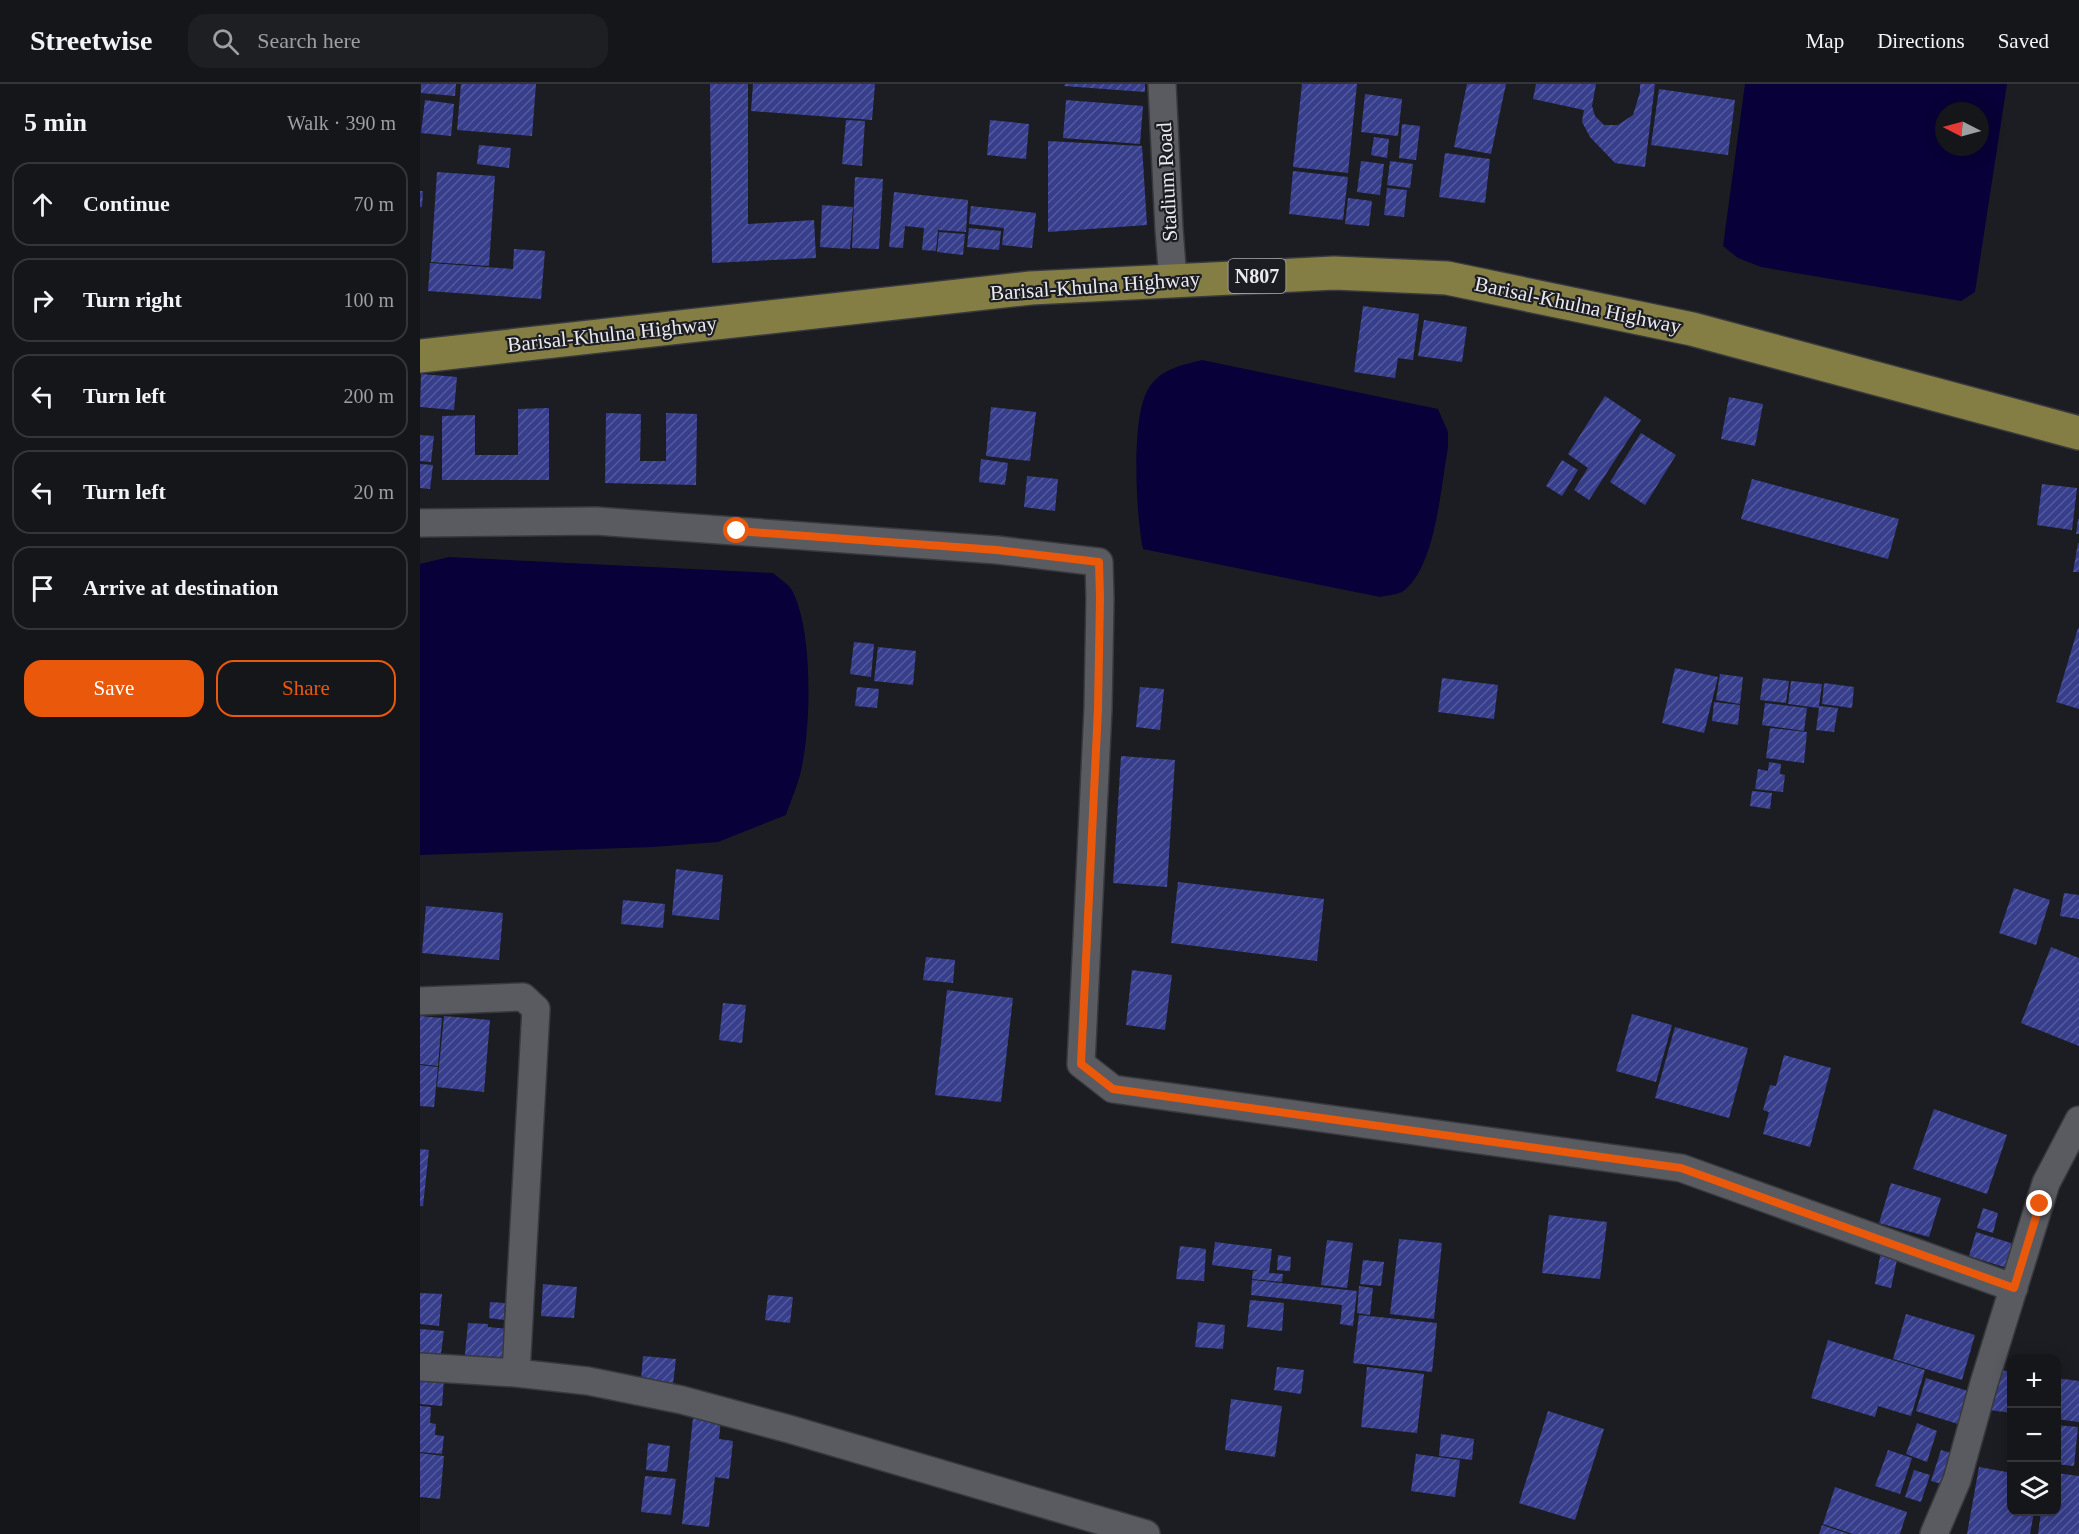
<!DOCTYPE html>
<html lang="en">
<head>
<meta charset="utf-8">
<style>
	:root { --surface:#15161a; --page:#1e1f23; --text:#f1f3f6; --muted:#9d9fa2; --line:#343539; --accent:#ea580c }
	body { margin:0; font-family:"Times New Roman",serif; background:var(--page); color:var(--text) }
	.controls { position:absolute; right:18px; bottom:18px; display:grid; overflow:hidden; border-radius:12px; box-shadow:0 3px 15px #0003 }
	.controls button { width:54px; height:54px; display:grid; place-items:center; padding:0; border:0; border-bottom:2px solid var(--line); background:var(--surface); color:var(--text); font:30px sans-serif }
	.compass { position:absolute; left:1515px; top:18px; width:54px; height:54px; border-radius:50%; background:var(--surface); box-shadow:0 3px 15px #0003; rotate:276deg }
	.stop { position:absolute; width:18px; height:18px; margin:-14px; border:4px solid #ea580c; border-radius:50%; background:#fff }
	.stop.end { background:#ea580c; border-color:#fff; box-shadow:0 2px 6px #0008 }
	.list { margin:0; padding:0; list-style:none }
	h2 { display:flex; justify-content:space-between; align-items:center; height:78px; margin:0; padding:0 24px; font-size:26px }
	h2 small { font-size:20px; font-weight:400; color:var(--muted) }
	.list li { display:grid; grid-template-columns:39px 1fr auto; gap:18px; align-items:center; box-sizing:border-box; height:84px; margin:0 12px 12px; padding:0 12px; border:2px solid var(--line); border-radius:18px }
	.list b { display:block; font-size:22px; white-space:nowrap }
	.list em { font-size:20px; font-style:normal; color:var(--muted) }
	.actions { display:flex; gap:12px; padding:18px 24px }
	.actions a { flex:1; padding:14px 0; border:2px solid var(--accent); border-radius:18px; text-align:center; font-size:21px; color:var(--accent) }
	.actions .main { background:var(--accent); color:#fff }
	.icon { flex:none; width:33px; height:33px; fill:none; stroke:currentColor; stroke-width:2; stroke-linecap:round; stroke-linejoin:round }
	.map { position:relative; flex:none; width:1659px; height:1450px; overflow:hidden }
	header { display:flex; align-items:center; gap:36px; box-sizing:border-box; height:84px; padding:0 30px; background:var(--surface); border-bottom:2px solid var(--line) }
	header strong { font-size:28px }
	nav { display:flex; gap:33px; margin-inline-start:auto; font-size:21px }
	.search { width:420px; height:54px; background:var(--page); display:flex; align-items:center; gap:15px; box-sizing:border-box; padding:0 21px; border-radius:18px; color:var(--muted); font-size:22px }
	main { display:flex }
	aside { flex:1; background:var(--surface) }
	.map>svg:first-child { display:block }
	.water { fill:#080038; fill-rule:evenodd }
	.building { fill:url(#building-hatch) }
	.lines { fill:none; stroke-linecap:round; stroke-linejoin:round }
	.minor-casing { stroke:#38393d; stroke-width:30 }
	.trunk-casing { stroke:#38393d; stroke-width:36 }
	.minor { stroke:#595b61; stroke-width:27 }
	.trunk { stroke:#847e44; stroke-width:33 }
	.route { stroke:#ea580c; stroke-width:8 }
	.labels { text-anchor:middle; stroke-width:4.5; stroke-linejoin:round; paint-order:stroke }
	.shield { fill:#1c1d22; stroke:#acacb1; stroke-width:1.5 }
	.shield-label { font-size:20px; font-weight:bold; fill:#eaeaee }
	.street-label { font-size:21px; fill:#eaeaee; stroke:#1c1d22 }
</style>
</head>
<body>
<header>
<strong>Streetwise</strong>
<div class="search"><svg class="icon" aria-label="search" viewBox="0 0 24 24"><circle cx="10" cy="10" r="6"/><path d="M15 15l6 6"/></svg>Search here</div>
<nav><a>Map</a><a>Directions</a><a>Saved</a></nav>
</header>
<main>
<aside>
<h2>5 min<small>Walk · 390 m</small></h2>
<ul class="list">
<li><svg class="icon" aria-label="ahead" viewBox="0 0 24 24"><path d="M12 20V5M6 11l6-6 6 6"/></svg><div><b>Continue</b></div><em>70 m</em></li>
<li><svg class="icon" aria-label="right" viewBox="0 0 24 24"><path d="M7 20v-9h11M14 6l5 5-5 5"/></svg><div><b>Turn right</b></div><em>100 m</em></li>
<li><svg class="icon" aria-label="left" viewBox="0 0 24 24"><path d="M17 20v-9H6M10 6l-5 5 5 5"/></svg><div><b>Turn left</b></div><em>200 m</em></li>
<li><svg class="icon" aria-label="left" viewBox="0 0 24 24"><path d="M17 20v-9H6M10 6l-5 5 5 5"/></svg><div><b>Turn left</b></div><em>20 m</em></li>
<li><svg class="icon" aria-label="arrive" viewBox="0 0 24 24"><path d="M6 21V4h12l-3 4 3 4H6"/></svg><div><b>Arrive at destination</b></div></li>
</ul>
<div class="actions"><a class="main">Save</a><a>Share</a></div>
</aside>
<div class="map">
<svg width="1659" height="1450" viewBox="0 0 1659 1450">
	<defs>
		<pattern id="building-hatch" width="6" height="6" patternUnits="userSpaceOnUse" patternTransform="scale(1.5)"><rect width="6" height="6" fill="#373e8b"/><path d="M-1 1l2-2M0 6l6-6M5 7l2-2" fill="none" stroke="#545a9c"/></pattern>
	</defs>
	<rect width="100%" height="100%" fill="#1c1d22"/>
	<!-- water -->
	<path class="water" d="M1325 0H1587L1555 208 1541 217 1341 183 1318 174 1303 162ZM1524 27H1560V63H1524Z
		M782 276 1018 325 1028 348V363C1021 402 1016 478 986 505 980 511 968 511 960 513L723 465C716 432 710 328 730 302 743 284 763 281 782 276Z
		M29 473 353 489C360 495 370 501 373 508 393 549 391 638 382 682 379 699 371 715 366 731L298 758 233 763 0 771V480Z"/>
	<!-- building -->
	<path class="building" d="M1 0H36L35 12 1 9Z
		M41 0H116L112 52 37 46Z
		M290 0H328V140L394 136 396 174 292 179Z
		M333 0H455L452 36 331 27Z
		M645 0H725V8L644 2Z
		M882 0H937L928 89 873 83Z
		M1047 0H1086L1071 70 1034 63Z
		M1116 0H1176L1172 22 1175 32 1184 41H1198L1213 31 1220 8V0H1235L1225 83 1195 79 1170 53 1162 38 1164 26 1113 15Z
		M1239 5 1315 16 1308 71 1231 61Z
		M945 10 982 15 978 52 941 48Z
		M5 16 34 20 31 52 1 49Z
		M646 16 723 22 720 60 643 54Z
		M426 36 445 37 442 82 422 80Z
		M570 36 609 40 606 75 567 71Z
		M982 40 1000 42 996 76 979 74Z
		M954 53 969 55 967 74 951 71Z
		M628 57 722 62 727 141 628 148Z
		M59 61 91 64 89 84 57 80Z
		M1025 69 1070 75 1065 119 1019 113Z
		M941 77 964 80 960 111 937 108Z
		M970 77 993 80 990 104 967 101Z
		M873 87 928 93 923 136 869 130Z
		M17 88 75 92 69 182 11 178Z
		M435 93 463 95 459 165 432 164Z
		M967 104 987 106 984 133 964 131Z
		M0 107H3L2 123H0Z
		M474 108 548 116 546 148 518 146 516 167 502 166 504 144 485 142 483 164 469 163Z
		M928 114 952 117 949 142 925 140Z
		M402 121 433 123 430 165 400 163Z
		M551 122 616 129 612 164 582 161 584 144 549 140Z
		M549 144 581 147 579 166 547 163Z
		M519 148 545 150 543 171 517 168Z
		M94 165 125 167 121 215 8 207 10 179 93 185Z
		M943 222 999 230 993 276 978 274 975 294 934 288Z
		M1004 236 1047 243 1042 278 998 272Z
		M1 290 37 293 34 326 0 323Z
		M1185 312 1221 336 1169 416 1154 406 1168 384 1148 370Z
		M1309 313 1343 320 1335 362 1301 355Z
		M571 323 616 328 610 377 566 372Z
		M129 324V396H22V332L55 331V371H98V325Z
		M186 329 221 330 220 377H246V329L277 330 276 401 185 399Z
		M1221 349 1256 371 1225 421 1190 398Z
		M0 351 14 352 11 378 0 377Z
		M561 375 588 379 585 401 559 398Z
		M1142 376 1158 386 1142 412 1126 402Z
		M0 380 13 381 10 405 0 404Z
		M607 392 638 395 635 427 604 423Z
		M1332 395 1479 435 1468 475 1321 435Z
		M1622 400 1657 404 1652 446 1617 441Z
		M1658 435H1659V450H1656Z
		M1658 459H1659V488H1653Z
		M1658 544H1659V625L1636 618Z
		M434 558 454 560 451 593 430 590Z
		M458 563 496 567 493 601 454 597Z
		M1255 584 1298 593 1284 649 1242 639Z
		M1300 590 1323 593 1320 620 1296 616Z
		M1022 594 1078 601 1074 635 1018 628Z
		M1343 594 1369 597 1366 619 1340 616Z
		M1371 597 1402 600 1399 622 1418 624 1414 648 1396 646 1399 624 1368 620Z
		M1404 599 1434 603 1432 624 1402 620Z
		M437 603 459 605 457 624 435 622Z
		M720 603 744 605 740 646 716 643Z
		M1294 618 1320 621 1318 641 1292 637Z
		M1345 619 1387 624 1384 647 1342 641Z
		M1350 644 1387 648 1384 679 1346 674Z
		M701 672 755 676 747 803 693 799Z
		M1349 678 1361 680 1360 690 1365 691 1363 708 1335 705 1338 685 1348 687Z
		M1332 707 1352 709 1350 725 1330 722Z
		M256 785 303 791 299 836 252 831Z
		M758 798 904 815 897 877 751 859Z
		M1594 804 1630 816 1616 861 1579 849Z
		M1644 809 1659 811V835L1640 832Z
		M203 816 245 820 243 844 201 840Z
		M6 822 83 829 79 876 2 869Z
		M1631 863 1659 874V962L1601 939Z
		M506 873 535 876 533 899 503 896Z
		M712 886 752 891 745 946 706 941Z
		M527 906 593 914 581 1018 515 1011Z
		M303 919 326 921 322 959 299 956Z
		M1212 930 1252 941 1236 998 1196 987Z
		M0 932 22 934 18 982 0 980Z
		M24 932 70 936 64 1008 17 1003Z
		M1255 943 1328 964 1309 1034 1235 1014Z
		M1364 971 1411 984 1390 1063 1343 1050 1349 1028 1343 1026 1350 1001 1356 1002Z
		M0 981 18 983 14 1023 0 1022Z
		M1514 1025 1587 1051 1567 1110 1493 1085Z
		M0 1065 9 1066 3 1122H0Z
		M1471 1099 1521 1114 1509 1153 1459 1139Z
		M1563 1124 1578 1129 1573 1149 1557 1144Z
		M1129 1131 1187 1138 1180 1195 1122 1189Z
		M1556 1148 1594 1160 1587 1184 1549 1172Z
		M979 1155 1022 1159 1014 1235 970 1230Z
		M907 1156 933 1159 927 1204 901 1201Z
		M795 1158 852 1165 849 1189 863 1190 862 1198 832 1195 833 1187H840L792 1181Z
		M760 1162 786 1165 784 1197 756 1195Z
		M1461 1167 1478 1171 1471 1204 1455 1200Z
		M858 1171 871 1173 870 1187 857 1186Z
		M943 1176 964 1178 961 1202 940 1200Z
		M832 1196 937 1207 933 1242 920 1240 922 1221 831 1211Z
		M123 1200 157 1203 154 1234 121 1232Z
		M939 1202 953 1204 950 1231 937 1229Z
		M0 1209 22 1210 19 1242 0 1240Z
		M348 1211 373 1213 370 1239 345 1236Z
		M830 1216 864 1219 862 1247 827 1243Z
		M70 1218 85 1219 84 1236 69 1234Z
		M1486 1230 1555 1251 1542 1296 1473 1275Z
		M939 1231 1017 1239 1012 1288 933 1279Z
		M778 1238 805 1241 803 1265 775 1263Z
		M48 1239 68 1240V1243L91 1245 88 1285 44 1280Z
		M0 1245 24 1247 20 1277 0 1275Z
		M1408 1256 1505 1286 1491 1332 1458 1322 1455 1333 1391 1314Z
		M223 1272 256 1275 253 1300 221 1296Z
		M857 1283 884 1286 881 1310 854 1306Z
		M947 1283 1004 1290 997 1349 941 1343Z
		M1574 1285 1592 1288V1329L1569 1326Z
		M0 1292 24 1295 22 1322 0 1320Z
		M1506 1294 1548 1307 1538 1340 1496 1327Z
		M1636 1294 1659 1297V1338L1636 1335Z
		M811 1315 862 1322 855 1373 805 1366Z
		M0 1322 11 1323 10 1339 16 1340 15 1351 24 1352 22 1370 0 1368Z
		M1128 1327 1184 1345 1155 1436 1099 1419Z
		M273 1333 301 1336 299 1355 313 1357 309 1395 295 1393 289 1443 262 1440Z
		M1497 1339 1517 1347 1507 1378 1486 1370Z
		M1636 1341 1658 1343 1654 1382 1636 1380Z
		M1021 1350 1054 1355 1052 1376 1019 1372Z
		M228 1359 250 1362 247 1388 226 1386Z
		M1468 1366 1492 1374 1480 1410 1455 1402Z
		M1521 1366 1538 1371 1529 1402 1511 1397Z
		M0 1369 24 1372 20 1415 0 1413Z
		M996 1370 1040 1376 1035 1413 991 1407Z
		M1559 1383 1592 1389V1428H1614L1610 1450H1547Z
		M1494 1386 1510 1391 1501 1418 1485 1413Z
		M1636 1389 1659 1392V1450H1618L1621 1428H1636Z
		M225 1392 256 1395 251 1431 221 1428Z
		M1415 1403 1487 1428 1480 1450H1433L1403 1440Z
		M1402 1441 1429 1450H1399Z"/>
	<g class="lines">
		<!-- minor casing -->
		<g class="minor-casing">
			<path id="minor" d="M742 0 749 145 753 196
				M0 439 176 437 577 466 679 478 680 515 678 625 661 980 693 1005 1261 1084 1594 1204
				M0 917 103 913 116 925 96 1289
				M0 1283 96 1289 168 1297 262 1316 369 1345 726 1450
				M1514 1450 1537 1396 1564 1299 1626 1099 1659 1036"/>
		</g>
		<!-- trunk casing -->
		<g class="trunk-casing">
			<path id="trunk" d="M0 272 611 204 914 189 1027 194 1272 245 1659 349"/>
		</g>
		<!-- minor -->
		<use href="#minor" class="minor"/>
		<!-- trunk -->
		<use href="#trunk" class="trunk"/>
	</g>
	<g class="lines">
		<!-- route -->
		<path class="route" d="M317 447 577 466 679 478 680 514 678 624 661 980 693 1005 1261 1084 1594 1204 1620 1120"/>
	</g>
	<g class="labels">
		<!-- shield labels -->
		<rect class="shield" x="808.5" y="175" width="57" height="34" rx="4.5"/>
		<g class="shield-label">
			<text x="837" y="199">N807</text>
		</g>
		<!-- street labels -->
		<g class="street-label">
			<text transform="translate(747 98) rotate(-93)" y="7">Stadium Road</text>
			<text transform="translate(675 202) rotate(-4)" y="7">Barisal-Khulna Highway</text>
			<text transform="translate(1158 221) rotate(12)" y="7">Barisal-Khulna Highway</text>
			<text transform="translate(192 250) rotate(-6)" y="7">Barisal-Khulna Highway</text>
		</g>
	</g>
</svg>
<div class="controls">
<button>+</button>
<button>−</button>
<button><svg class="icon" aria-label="layers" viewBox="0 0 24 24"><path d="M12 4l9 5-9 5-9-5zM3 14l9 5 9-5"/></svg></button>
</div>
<svg class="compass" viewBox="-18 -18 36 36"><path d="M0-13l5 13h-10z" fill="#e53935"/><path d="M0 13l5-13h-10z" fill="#9d9fa2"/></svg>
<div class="stop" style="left:317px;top:447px"></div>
<div class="stop end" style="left:1620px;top:1120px"></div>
</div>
</main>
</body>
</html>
